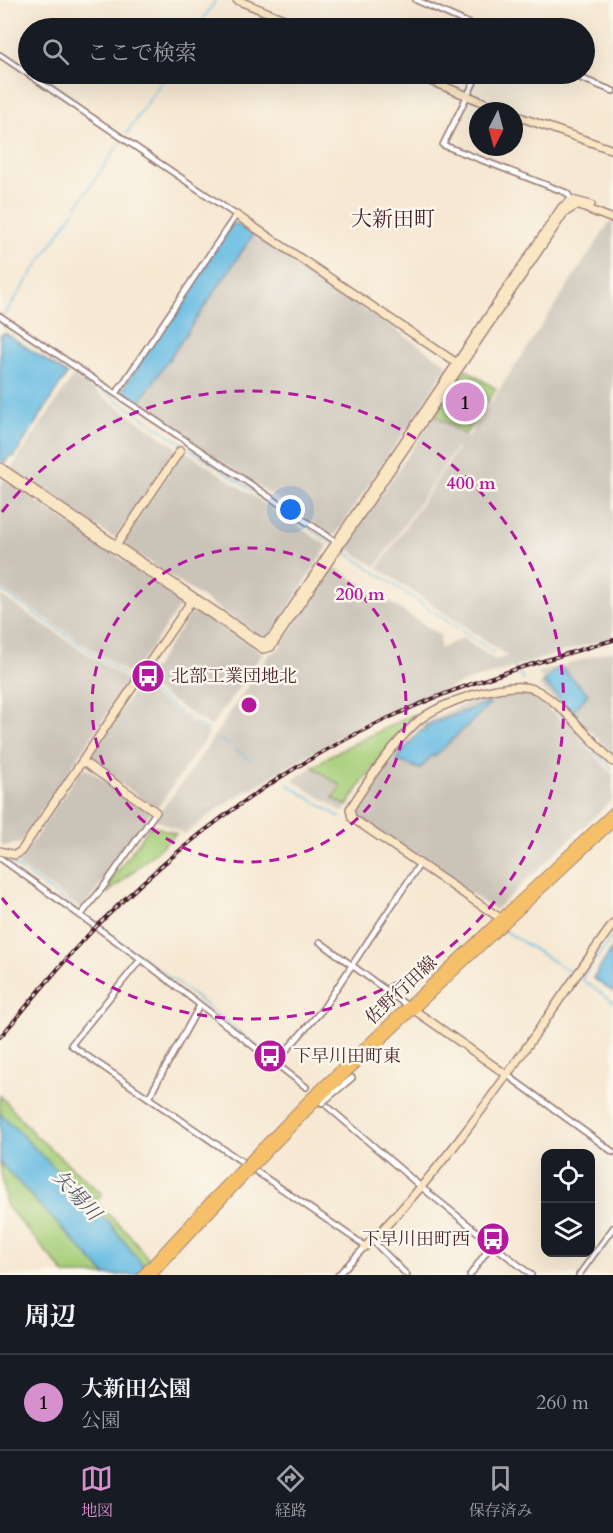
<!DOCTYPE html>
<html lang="ja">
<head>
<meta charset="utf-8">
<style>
	:root { --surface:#171b24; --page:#20242c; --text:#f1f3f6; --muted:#9ea1a6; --line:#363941; --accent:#d690ce }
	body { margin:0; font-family:Cardo,"Noto Serif JP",serif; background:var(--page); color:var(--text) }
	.controls { position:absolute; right:18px; bottom:18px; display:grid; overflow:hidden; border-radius:12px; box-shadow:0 6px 24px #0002 }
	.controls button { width:54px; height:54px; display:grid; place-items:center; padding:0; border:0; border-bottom:2px solid var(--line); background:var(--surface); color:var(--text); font:30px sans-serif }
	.compass { position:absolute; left:469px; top:102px; width:54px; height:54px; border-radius:50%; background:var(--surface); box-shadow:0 6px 24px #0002; rotate:186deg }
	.you { position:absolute; left:291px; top:510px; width:21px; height:21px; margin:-15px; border:4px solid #fff; border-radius:50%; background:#1a73e8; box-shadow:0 0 0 9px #1a73e833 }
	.badge { display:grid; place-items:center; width:39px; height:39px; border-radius:50%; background:var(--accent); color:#111; font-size:20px; font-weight:700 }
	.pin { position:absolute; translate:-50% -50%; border:3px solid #fff; box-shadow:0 2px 6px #0006 }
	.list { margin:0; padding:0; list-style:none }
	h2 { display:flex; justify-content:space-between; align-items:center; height:78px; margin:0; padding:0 24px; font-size:26px }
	h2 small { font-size:20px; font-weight:400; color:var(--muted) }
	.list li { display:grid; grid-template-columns:39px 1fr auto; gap:18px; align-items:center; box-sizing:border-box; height:96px; padding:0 24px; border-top:2px solid var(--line) }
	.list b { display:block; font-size:22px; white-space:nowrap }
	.list p { margin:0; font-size:20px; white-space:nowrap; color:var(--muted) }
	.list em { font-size:20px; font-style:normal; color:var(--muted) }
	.icon { flex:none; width:33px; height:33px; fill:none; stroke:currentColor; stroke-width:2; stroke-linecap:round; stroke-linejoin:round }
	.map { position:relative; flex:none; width:613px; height:1275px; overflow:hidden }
	.search { position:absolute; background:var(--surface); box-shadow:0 6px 24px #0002; left:18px; right:18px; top:18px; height:66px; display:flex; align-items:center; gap:15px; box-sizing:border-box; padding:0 21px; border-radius:33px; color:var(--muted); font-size:22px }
	.sheet { height:174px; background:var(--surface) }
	nav { display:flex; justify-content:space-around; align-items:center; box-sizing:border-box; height:84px; border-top:2px solid var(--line); background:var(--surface); font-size:16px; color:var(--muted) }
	nav a { display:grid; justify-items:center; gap:3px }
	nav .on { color:var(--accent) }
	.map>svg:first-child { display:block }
	.industrial { fill:#cac3b8 }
	.green { fill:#a7cf7a; stroke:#787752; stroke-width:1.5 }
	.water { fill:#66bbe2; stroke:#586d86; stroke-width:1.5 }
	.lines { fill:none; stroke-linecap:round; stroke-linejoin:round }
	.stream { stroke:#66bbe2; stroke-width:1.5 }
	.street-casing { stroke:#a0847e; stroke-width:8 }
	.secondary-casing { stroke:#a0847e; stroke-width:10 }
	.primary-casing { stroke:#a0847e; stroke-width:10 }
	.street { stroke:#fff; stroke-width:4.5 }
	.secondary { stroke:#fbe6c4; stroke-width:7 }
	.primary { stroke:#f6c06b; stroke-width:8 }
	.rail-casing { stroke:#4a1f2b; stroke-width:4 }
	.rail { stroke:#fbf7ec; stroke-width:1.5; stroke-dasharray:4.5; stroke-linecap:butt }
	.primary-bridge-casing { stroke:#a0847e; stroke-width:10; stroke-linecap:butt }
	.primary-bridge { stroke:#f6c06b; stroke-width:8 }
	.ring { fill:none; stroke:#b5179e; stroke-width:3; stroke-dasharray:10 8 }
	.labels { text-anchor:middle; stroke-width:5; stroke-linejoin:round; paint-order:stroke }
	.poi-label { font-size:18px; fill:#4a1f2b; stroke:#fbf7ec; text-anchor:start }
	.street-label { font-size:18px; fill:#4a1f2b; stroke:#fbf7ec }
	.water-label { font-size:20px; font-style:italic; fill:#54566b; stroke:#fbf7ec }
	.quarter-label { font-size:21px; fill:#4a1f2b; stroke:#fbf7ec }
	.centre { fill:#b5179e; stroke:#fbf7ec; stroke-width:3 }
	.ring-label { font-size:18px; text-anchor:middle; font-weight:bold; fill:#b5179e; stroke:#fbf7ec; stroke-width:5; stroke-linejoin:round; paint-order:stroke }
</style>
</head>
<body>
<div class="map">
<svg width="613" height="1275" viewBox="0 0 613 1275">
	<rect width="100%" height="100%" fill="#fbf7ec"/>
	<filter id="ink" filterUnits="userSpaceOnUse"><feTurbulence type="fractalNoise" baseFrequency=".0167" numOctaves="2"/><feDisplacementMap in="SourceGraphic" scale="12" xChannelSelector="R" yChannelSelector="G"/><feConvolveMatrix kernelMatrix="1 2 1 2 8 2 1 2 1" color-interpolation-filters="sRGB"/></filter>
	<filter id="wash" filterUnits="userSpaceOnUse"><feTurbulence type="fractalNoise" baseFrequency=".008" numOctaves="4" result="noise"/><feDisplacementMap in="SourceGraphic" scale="24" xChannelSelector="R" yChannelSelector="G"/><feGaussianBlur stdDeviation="1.35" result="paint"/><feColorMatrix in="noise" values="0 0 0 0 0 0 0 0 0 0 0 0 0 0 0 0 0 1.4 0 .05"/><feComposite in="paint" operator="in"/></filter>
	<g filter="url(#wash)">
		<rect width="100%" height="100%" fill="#f6e8d2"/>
		<!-- industrial -->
		<path class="industrial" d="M610 222 613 223V637L462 683 363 723 223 805 185 834 154 819 188 775 269 654 277 651 331 568 338 569 440 635V649L462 638 495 660 508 656 378 568 458 448H456L376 567 345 547 435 415 468 437Z
			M253 235 447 364V368L336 534 331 535 139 406Z
			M73 376 178 448 117 536 112 537 11 469Z
			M184 450 328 546 271 635 261 637 125 546 124 540Z
			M4 479 177 597 179 607 132 676 0 588V485Z
			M0 595 127 680 128 683 20 843 4 846 0 843V650L8 637 0 648Z
			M200 612 263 653 211 727 144 683 190 614Z
			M613 650V754L591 731 585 730 539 686 544 680 537 673Z
			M137 686 209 734 159 806 154 807 90 763 89 758Z
			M513 689 530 691 566 725 570 722 581 734 578 737 613 775V799L495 910 356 817 355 811 374 782 425 722 467 703Z
			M313 767 341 786 334 798 347 806 343 812 292 780Z
			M86 768 151 812 83 910 17 865 80 770Z"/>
		<!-- green -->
		<path class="green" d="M465 369 496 389 465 435 435 415Z
			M414 714 415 717 363 781 347 806 333 798 341 786 313 767 331 755Z
			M151 825 176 834 108 893 104 890Z
			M0 1095 34 1134 102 1194 95 1202 129 1234 161 1275H151L110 1224 4 1119 0 1113Z
			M0 1163 106 1275H66L6 1205Z"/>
		<!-- water -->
		<path class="water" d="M232 224H237L253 235 140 402 136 403 122 394V390Z
			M5 333 67 374 14 457 10 455 5 463 0 460V335Z
			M562 668 588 694 573 712 543 682 555 670Z
			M489 702 490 704 434 757 432 755 420 769 396 760 420 731H426L425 726Z
			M613 947V992L593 978Z
			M0 1113 110 1224 151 1275H106L0 1163Z"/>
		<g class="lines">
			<!-- stream -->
			<path class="stream" d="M197 28 216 0
				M126 134 167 74
				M77 206 121 141
				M5 314 74 211
				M0 322 331 543
				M343 550 494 653
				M0 590 125 675
				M513 666 524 680
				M146 689 208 731
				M544 699 568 724
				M581 737 613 770
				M220 740 228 745
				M236 750 251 760
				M287 784 341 818
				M7 860 179 984 268 1055
				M502 929 570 972
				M613 936 581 979 613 1002"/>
		</g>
	</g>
	<g filter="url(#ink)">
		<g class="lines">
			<!-- street casing -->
			<g class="street-casing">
				<path id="street" d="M416 0 479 28
					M0 55 236 215 116 394
					M478 74 443 145 567 193 572 200
					M570 74 613 91
					M0 316 338 543
					M0 858 141 959 306 1087
					M81 915 104 886 156 812
					M320 942 409 1007
					M141 959 71 1045 361 1243 365 1247 338 1275
					M275 1063 322 1010 419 865
					M507 1075 613 1152
					M149 1097 200 1005
					M320 1098 322 1103 352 1078
					M327 1106 420 1186 531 1275
					M372 1240 407 1275
					M470 1275 492 1244
					M579 1275 613 1228"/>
			</g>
			<!-- secondary casing -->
			<g class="secondary-casing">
				<path id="secondary" d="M237 0 306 28
					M413 74 505 111
					M514 115 613 150
					M236 215 458 364
					M0 467 258 640 266 642 273 636 562 207 572 200 591 205
					M0 472 251 641 263 649 271 647 564 213 577 205 613 219
					M115 547 180 451
					M82 761 156 812
					M0 851 15 855 21 851 192 600
					M500 918 352 818 350 809C369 779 391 746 417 722 437 703 510 678 536 690 558 700 594 743 613 762
					M414 1010 507 1075
					M365 1247C460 1155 535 1031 613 924"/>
			</g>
			<!-- primary casing -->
			<g class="primary-casing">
				<path id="primary" d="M249 1161 305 1103 613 812
					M255 1165 320 1098 613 822
					M142 1275 214 1197
					M152 1275 220 1202"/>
			</g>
			<!-- street -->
			<use href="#street" class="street"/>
			<!-- secondary -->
			<use href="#secondary" class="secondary"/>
			<!-- primary -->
			<use href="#primary" class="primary"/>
			<!-- rail casing -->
			<g class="rail-casing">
				<path id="rail" d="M0 1037C35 998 67 954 105 918 195 829 299 756 415 706 479 678 547 660 613 640"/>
			</g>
			<!-- rail -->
			<use href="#rail" class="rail"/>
			<!-- primary-bridge casing -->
			<g class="primary-bridge-casing">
				<path id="primary-bridge" d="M214 1197 249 1161
					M220 1202 255 1165"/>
			</g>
			<!-- primary-bridge -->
			<use href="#primary-bridge" class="primary-bridge"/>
		</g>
	</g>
	<!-- distance rings -->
	<g class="ring">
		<circle cx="249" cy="705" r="157"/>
		<path d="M2 512A314 314 0 1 1 2 898"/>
	</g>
	<!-- icons -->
	<defs>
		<g id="bus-disc" transform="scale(1.725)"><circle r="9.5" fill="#b5179e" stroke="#fbf7ec"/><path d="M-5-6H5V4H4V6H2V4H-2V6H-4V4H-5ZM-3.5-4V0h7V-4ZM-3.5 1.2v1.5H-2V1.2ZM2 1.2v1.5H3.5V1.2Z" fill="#fff"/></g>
	</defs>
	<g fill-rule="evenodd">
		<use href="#bus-disc" x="148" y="676"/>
		<use href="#bus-disc" x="270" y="1056"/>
		<use href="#bus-disc" x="493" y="1239"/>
	</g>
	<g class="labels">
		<!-- poi labels -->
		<g class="poi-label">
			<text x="171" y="682">北部工業団地北</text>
			<text x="293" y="1062">下早川田町東</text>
			<text x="470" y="1245" text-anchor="end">下早川田町西</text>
		</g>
		<!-- street labels -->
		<g class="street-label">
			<text transform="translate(401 990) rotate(-43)" y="6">佐野行田線</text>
		</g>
		<!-- water labels -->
		<g class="water-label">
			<text transform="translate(77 1195) rotate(47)" y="7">矢場川</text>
		</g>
		<!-- quarter labels -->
		<g class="quarter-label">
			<text x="393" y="226">大新田町</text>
		</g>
	</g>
	<circle cx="249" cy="705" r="9" class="centre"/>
	<g class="ring-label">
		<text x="471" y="489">400 m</text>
		<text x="360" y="600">200 m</text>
	</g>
</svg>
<div class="controls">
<button><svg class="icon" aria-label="locate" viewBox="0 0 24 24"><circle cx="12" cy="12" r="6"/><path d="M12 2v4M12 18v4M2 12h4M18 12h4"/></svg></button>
<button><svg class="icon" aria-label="layers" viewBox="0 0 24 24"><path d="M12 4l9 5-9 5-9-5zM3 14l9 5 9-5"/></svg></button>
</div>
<svg class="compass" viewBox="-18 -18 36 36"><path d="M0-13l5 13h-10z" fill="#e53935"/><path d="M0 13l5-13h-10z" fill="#9ea1a6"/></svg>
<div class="you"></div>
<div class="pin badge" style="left:465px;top:402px">1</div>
<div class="search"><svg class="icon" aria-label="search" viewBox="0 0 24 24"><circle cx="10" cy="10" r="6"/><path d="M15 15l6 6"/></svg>ここで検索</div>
</div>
<section class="sheet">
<h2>周辺<small></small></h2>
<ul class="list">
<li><span class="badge">1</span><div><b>大新田公園</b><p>公園</p></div><em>260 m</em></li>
</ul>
</section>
<nav>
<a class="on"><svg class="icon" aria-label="map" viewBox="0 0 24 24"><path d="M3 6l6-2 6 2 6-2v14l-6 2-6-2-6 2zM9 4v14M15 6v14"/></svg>地図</a>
<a><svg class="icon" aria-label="directions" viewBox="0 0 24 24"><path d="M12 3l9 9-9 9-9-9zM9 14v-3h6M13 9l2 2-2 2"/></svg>経路</a>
<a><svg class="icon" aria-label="saved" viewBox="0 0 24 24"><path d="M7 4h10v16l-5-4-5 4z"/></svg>保存済み</a>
</nav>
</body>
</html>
